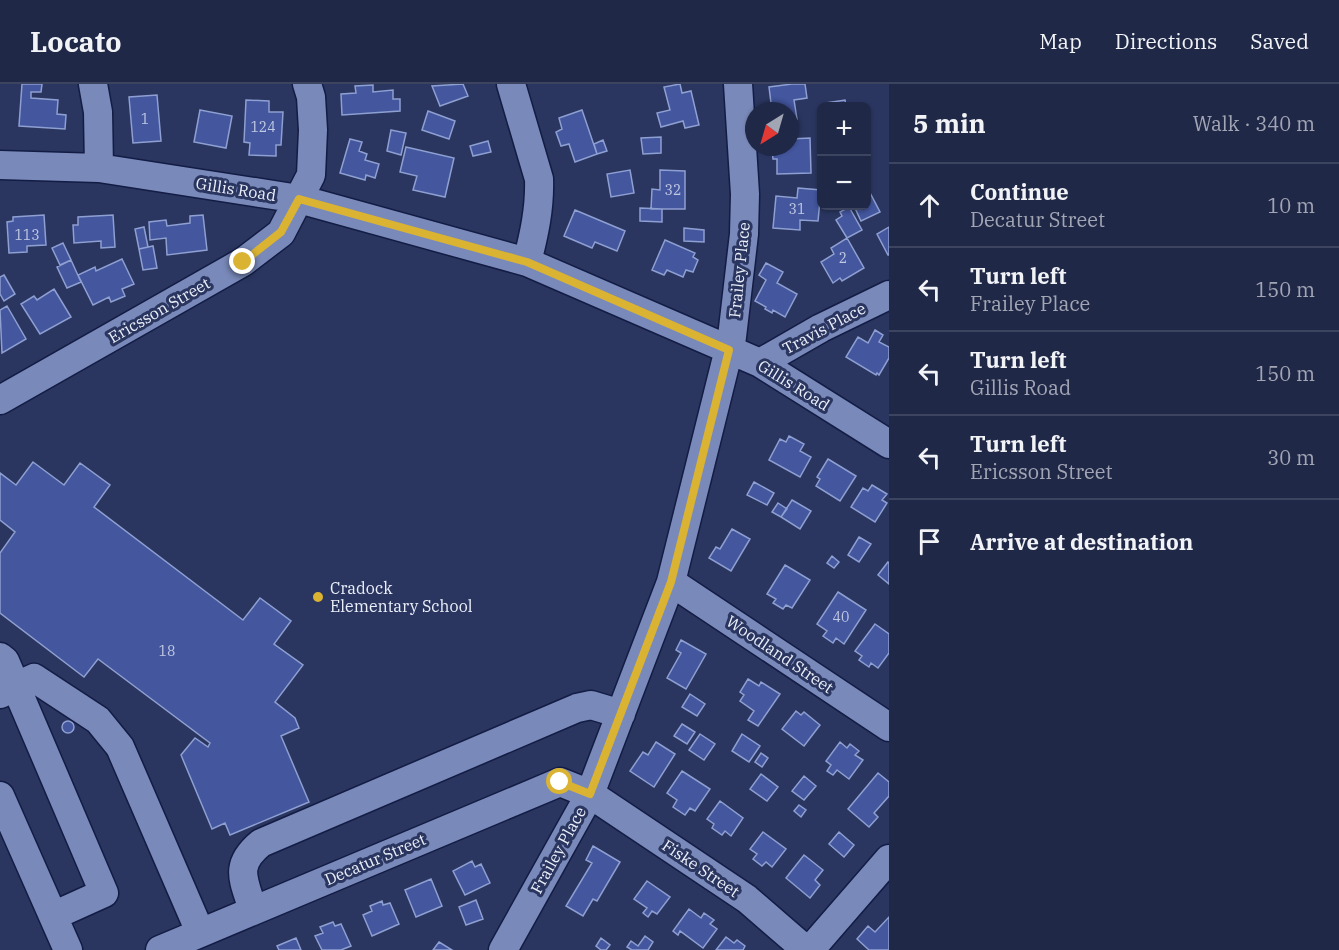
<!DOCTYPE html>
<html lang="en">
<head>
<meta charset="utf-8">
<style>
	:root { --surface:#202848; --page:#28304f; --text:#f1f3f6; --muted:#a2a6b4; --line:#3d4460 }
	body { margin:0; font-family:"IBM Plex Serif",serif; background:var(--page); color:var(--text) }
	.controls { position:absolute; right:18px; top:18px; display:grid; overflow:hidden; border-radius:9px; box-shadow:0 2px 4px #0004 }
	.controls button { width:54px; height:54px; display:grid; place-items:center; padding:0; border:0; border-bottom:2px solid var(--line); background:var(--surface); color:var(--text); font:30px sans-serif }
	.compass { position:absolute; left:745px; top:18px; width:54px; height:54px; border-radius:50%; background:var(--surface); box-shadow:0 2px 4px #0004; rotate:217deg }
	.stop { position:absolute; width:18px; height:18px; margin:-14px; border:4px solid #dab333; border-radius:50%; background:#fff }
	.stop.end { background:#dab333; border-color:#fff; box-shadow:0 2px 6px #0008 }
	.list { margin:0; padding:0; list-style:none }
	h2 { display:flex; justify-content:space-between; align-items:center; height:78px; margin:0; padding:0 24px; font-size:26px }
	h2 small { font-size:20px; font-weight:400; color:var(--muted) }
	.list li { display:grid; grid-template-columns:39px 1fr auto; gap:18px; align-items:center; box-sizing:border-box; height:84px; padding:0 24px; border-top:2px solid var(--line) }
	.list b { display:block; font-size:22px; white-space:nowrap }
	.list p { margin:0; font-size:20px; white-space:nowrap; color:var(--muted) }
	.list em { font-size:20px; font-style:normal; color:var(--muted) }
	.icon { flex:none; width:33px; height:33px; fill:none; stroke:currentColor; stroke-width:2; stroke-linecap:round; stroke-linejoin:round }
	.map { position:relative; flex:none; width:889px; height:866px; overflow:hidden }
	header { display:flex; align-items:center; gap:36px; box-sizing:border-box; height:84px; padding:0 30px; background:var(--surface); border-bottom:2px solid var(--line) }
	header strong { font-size:28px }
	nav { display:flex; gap:33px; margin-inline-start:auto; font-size:21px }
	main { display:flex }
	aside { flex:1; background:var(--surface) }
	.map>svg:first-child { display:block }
	.building { fill:#43569e; stroke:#8e9fd1; stroke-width:1.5 }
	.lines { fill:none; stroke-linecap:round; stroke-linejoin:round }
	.minor-casing { stroke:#131c44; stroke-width:31 }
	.minor { stroke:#7989b9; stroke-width:28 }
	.route { stroke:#dab333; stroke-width:8 }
	.poi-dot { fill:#dab333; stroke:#2a3660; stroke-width:2 }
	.labels { text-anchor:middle; stroke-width:6; stroke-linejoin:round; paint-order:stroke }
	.number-label { font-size:14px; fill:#c1c9e3 }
	.street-label { font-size:16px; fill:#ebeffa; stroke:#2a3660 }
	.poi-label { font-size:16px; fill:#ebeffa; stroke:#2a3660; text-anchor:start }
</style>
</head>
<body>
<header>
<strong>Locato</strong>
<nav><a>Map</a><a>Directions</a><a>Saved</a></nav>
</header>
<main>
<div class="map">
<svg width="889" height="866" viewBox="0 0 889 866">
	<rect width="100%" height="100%" fill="#2a3660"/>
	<!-- building -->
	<path class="building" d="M22 0H42L41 8H31V14L58 16 57 30 66 31 65 45 19 42Z
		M463 0 468 12 440 22 432 2Z
		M680 0 682 9 691 7 699 41 685 44 683 37 661 43 657 29 670 26 664 3Z
		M792 0H805L807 14 794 16 797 35 790 36V27H772L769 3Z
		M373 1V8L393 6V15H400V27L342 31 341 10 356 9 355 2Z
		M157 11 161 57 133 59 129 13Z
		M246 16 269 17V28H283L281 61H276V72L249 71 250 59 244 58Z
		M845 16 846 22H826V19Z
		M200 26 232 32 226 64 194 58Z
		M582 26 597 70 575 78 569 60 561 62 556 48 562 45 559 34Z
		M428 27 455 37 449 55 422 46Z
		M391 46 406 49 401 71 387 67Z
		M661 53V69L643 70 641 54Z
		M810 54 811 89 777 90V75H773L772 65H776V63H790V55Z
		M350 55 362 58 359 67 367 70 365 76 379 80 375 94 366 91 365 96 340 89Z
		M603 56 607 67 597 70 594 60Z
		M488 57 491 68 473 72 470 62Z
		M406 63 454 74 445 113 413 106 417 92 400 88Z
		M630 86 634 109 611 113 607 90Z
		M660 86 685 87V125H651L652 105 660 106Z
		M867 103 880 128 861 137 854 122H866Z
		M798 104 821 106 818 137 800 136V146L773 144 776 112 797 114Z
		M849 123 862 146 847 154 836 136 842 132 840 128Z
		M640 124 662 125V138L640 137Z
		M575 126 625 147 617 167 595 158 592 164 564 152Z
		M44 131 46 161 27 162V168L9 169 7 138 13 137V133Z
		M113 131 115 163 101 164V157L74 159 73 141H78V133Z
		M203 131 207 166 167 171 166 154 150 156 149 138 166 136 167 142 190 139V132Z
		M144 143 148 163 139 165 135 145Z
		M889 143V171H888L877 150Z
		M684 144 704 146V158L684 157Z
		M847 154 864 184 842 197 840 194 833 199 821 178 834 170 831 164Z
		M665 156 695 169 693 173 698 176 693 188 686 186 683 193 667 186 664 191 652 186Z
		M63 159 71 176 60 181 52 164Z
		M153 162 157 184 143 186 139 165Z
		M122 175 134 200 122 205 125 212 111 218 109 213 93 221 78 191 95 183 96 187Z
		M71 176 81 198 67 204 57 183Z
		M766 179 783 188 777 199 797 210 785 233 773 226 772 229 765 225 766 223 755 217 766 196 759 191Z
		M4 191 15 210 4 217 0 210V193Z
		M54 205 71 233 40 250 21 220 34 212 37 216Z
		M7 222 26 255 2 269 0 226Z
		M875 246 883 251 879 258 889 263V274L879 291 877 289 876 291 846 273 858 253 868 259Z
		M789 352 804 360 800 367 811 373 800 393 769 376 780 355 786 358Z
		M828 375 856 392 840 417 816 402 820 395 817 393Z
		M33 378 64 401 80 379 110 401 94 423 243 536 260 514 291 537 274 560 303 581 275 618 295 634 299 644 281 652 309 718 230 751 225 739 212 745 181 671 195 654 208 663 210 659 98 575 84 593 0 529V469L15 448 0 436V389L16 401Z
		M754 398 774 409 767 421 747 411Z
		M872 401 887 410 882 416 887 419 875 438 851 423 863 404 868 407Z
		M792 416 811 427 800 445 781 433Z
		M778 419 787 425 781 433 772 428Z
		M732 445 750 455 731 487 709 474 716 463 720 465Z
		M859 453 871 460 859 478 848 471Z
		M832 472 839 478 834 484 827 479Z
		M888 478 889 479V500L878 491Z
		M785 481 810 496 792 524 786 521 783 525 773 519 776 515 767 510Z
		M838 508 866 526 844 560 836 554 833 559 823 552 827 547 817 540Z
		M875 540 889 550V569L878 584 871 579 869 583 859 576 862 572 855 567Z
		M681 556 706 570 686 605 667 594 681 569 676 566Z
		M748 595 759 602 761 598 780 610 758 642 748 636 754 627 740 617 744 611 740 608Z
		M690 610 705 620 697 632 682 623Z
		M796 627 801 631 804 628 820 641 804 662 782 645Z
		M62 643a6 6 0 1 1 12 0a6 6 0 1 1-12 0Z
		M682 640 695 648 687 660 674 652Z
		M700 650 715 660 704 676 689 666Z
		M742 650 760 662 749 678 732 667Z
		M656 658 675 670 654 703 630 687 643 668 648 671Z
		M840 658 847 664 850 660 859 667 855 671 863 676 849 695 837 686 833 691 827 687 831 681 826 677Z
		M761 669 768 674 762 683 755 678Z
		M682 687 710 705 695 727 690 724 685 731 673 723 677 716 667 709Z
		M878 689 889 698V712L874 729 878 733 869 743 848 725Z
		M761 690 778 703 767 717 750 705Z
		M804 692 816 702 804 716 792 707Z
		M720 717 743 734 731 752 725 747 722 751 712 744 714 740 707 735Z
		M799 721 806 726 801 733 794 727Z
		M763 748 786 765 772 783 766 778 762 782 753 775 757 770 750 765Z
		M839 748 854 761 844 773 829 760Z
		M593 762 620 778 597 817 593 815 583 832 566 822 592 779 586 776Z
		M804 771 823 786 815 796 820 801 810 814 786 794Z
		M472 777 475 783 481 780 490 799 465 811 453 787Z
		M431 795 442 822 416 833 405 806Z
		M647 797 670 813 657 830 652 827 648 833 643 829 647 824 634 815Z
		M476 816 483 835 466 841 459 823Z
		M382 817 383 821 390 819 399 840 372 852 363 831 372 827 370 822Z
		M689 825 701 834 704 829 714 836 710 840 717 845 703 864 680 847 678 851 673 847Z
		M889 833V866H869L857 855 868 842 875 848Z
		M333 838 335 842 341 840 351 862 341 866H322L315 852 323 849 320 843Z
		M645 852 653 858 648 866H632L627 863 631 857 638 862Z
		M726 853 734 859 737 856 745 862 743 866H716Z
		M296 854 301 866H279L277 862Z
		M601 854 610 861 606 866H601L596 862Z
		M439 858 452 866H433Z"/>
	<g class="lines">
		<!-- minor casing -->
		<g class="minor-casing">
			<path id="minor" d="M93 0 98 28 99 84
				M511 0 539 95C540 124 534 151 527 178
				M0 81 99 84 299 115 527 178 760 279 889 360
				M760 279 821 244 889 211
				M0 316 243 178 281 149 311 91 313 46 311 13 307 0
				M671 498 889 643
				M0 573 5 577 104 809 53 832
				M0 610 34 594 98 636 120 663 200 848
				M0 712 68 866
				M253 826C244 796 233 782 261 759L577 624 591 621 621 630
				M160 866 560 698 590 710 747 815 806 866
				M503 866 590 710 671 498 732 253 744 150 745 110 738 0
				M810 866 889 775"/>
		</g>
		<!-- minor -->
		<use href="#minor" class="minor"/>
	</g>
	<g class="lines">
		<!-- route -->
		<path class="route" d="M243 178 281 148 299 115 527 178 729 266 671 498 590 710 560 698"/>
	</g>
	<!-- markers -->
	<circle class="poi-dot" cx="318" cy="513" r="6"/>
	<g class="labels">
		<!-- number labels -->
		<g class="number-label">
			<text x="145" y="40">1</text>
			<text x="263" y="48">124</text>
			<text x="673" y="111">32</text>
			<text x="797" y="130">31</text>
			<text x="27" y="156">113</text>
			<text x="843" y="179">2</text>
			<text x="841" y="538">40</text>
			<text x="167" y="572">18</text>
		</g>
		<!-- street labels -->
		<g class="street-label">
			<text transform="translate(236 105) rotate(9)" y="6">Gillis Road</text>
			<text transform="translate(739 186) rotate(-84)" y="6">Frailey Place</text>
			<text transform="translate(159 226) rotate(-30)" y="6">Ericsson Street</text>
			<text transform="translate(824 244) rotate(-28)" y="6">Travis Place</text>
			<text transform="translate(794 301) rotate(32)" y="6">Gillis Road</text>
			<text transform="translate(780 570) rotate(34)" y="6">Woodland Street</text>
			<text transform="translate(558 766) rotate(-61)" y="6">Frailey Place</text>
			<text transform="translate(375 775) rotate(-23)" y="6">Decatur Street</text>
			<text transform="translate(701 784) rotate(34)" y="6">Fiske Street</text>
		</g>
		<!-- poi labels -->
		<g class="poi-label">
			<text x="330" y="510">Cradock<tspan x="330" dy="18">Elementary School</tspan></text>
		</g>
	</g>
</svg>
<div class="controls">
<button>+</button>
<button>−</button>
</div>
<svg class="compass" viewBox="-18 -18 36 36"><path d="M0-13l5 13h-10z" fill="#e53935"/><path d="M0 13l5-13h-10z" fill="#a2a6b4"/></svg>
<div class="stop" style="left:560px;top:698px"></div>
<div class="stop end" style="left:243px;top:178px"></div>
</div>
<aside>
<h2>5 min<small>Walk · 340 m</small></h2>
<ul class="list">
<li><svg class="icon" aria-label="ahead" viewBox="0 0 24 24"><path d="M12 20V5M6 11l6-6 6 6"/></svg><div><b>Continue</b><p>Decatur Street</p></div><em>10 m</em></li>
<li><svg class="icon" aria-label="left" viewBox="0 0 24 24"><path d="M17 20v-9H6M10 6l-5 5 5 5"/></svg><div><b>Turn left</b><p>Frailey Place</p></div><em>150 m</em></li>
<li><svg class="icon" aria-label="left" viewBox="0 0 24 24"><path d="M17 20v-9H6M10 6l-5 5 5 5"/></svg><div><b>Turn left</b><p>Gillis Road</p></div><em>150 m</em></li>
<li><svg class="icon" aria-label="left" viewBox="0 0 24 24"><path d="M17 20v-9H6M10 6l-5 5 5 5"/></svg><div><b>Turn left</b><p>Ericsson Street</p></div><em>30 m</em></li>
<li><svg class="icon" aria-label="arrive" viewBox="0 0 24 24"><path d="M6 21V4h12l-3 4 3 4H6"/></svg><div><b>Arrive at destination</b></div></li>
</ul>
</aside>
</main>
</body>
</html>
